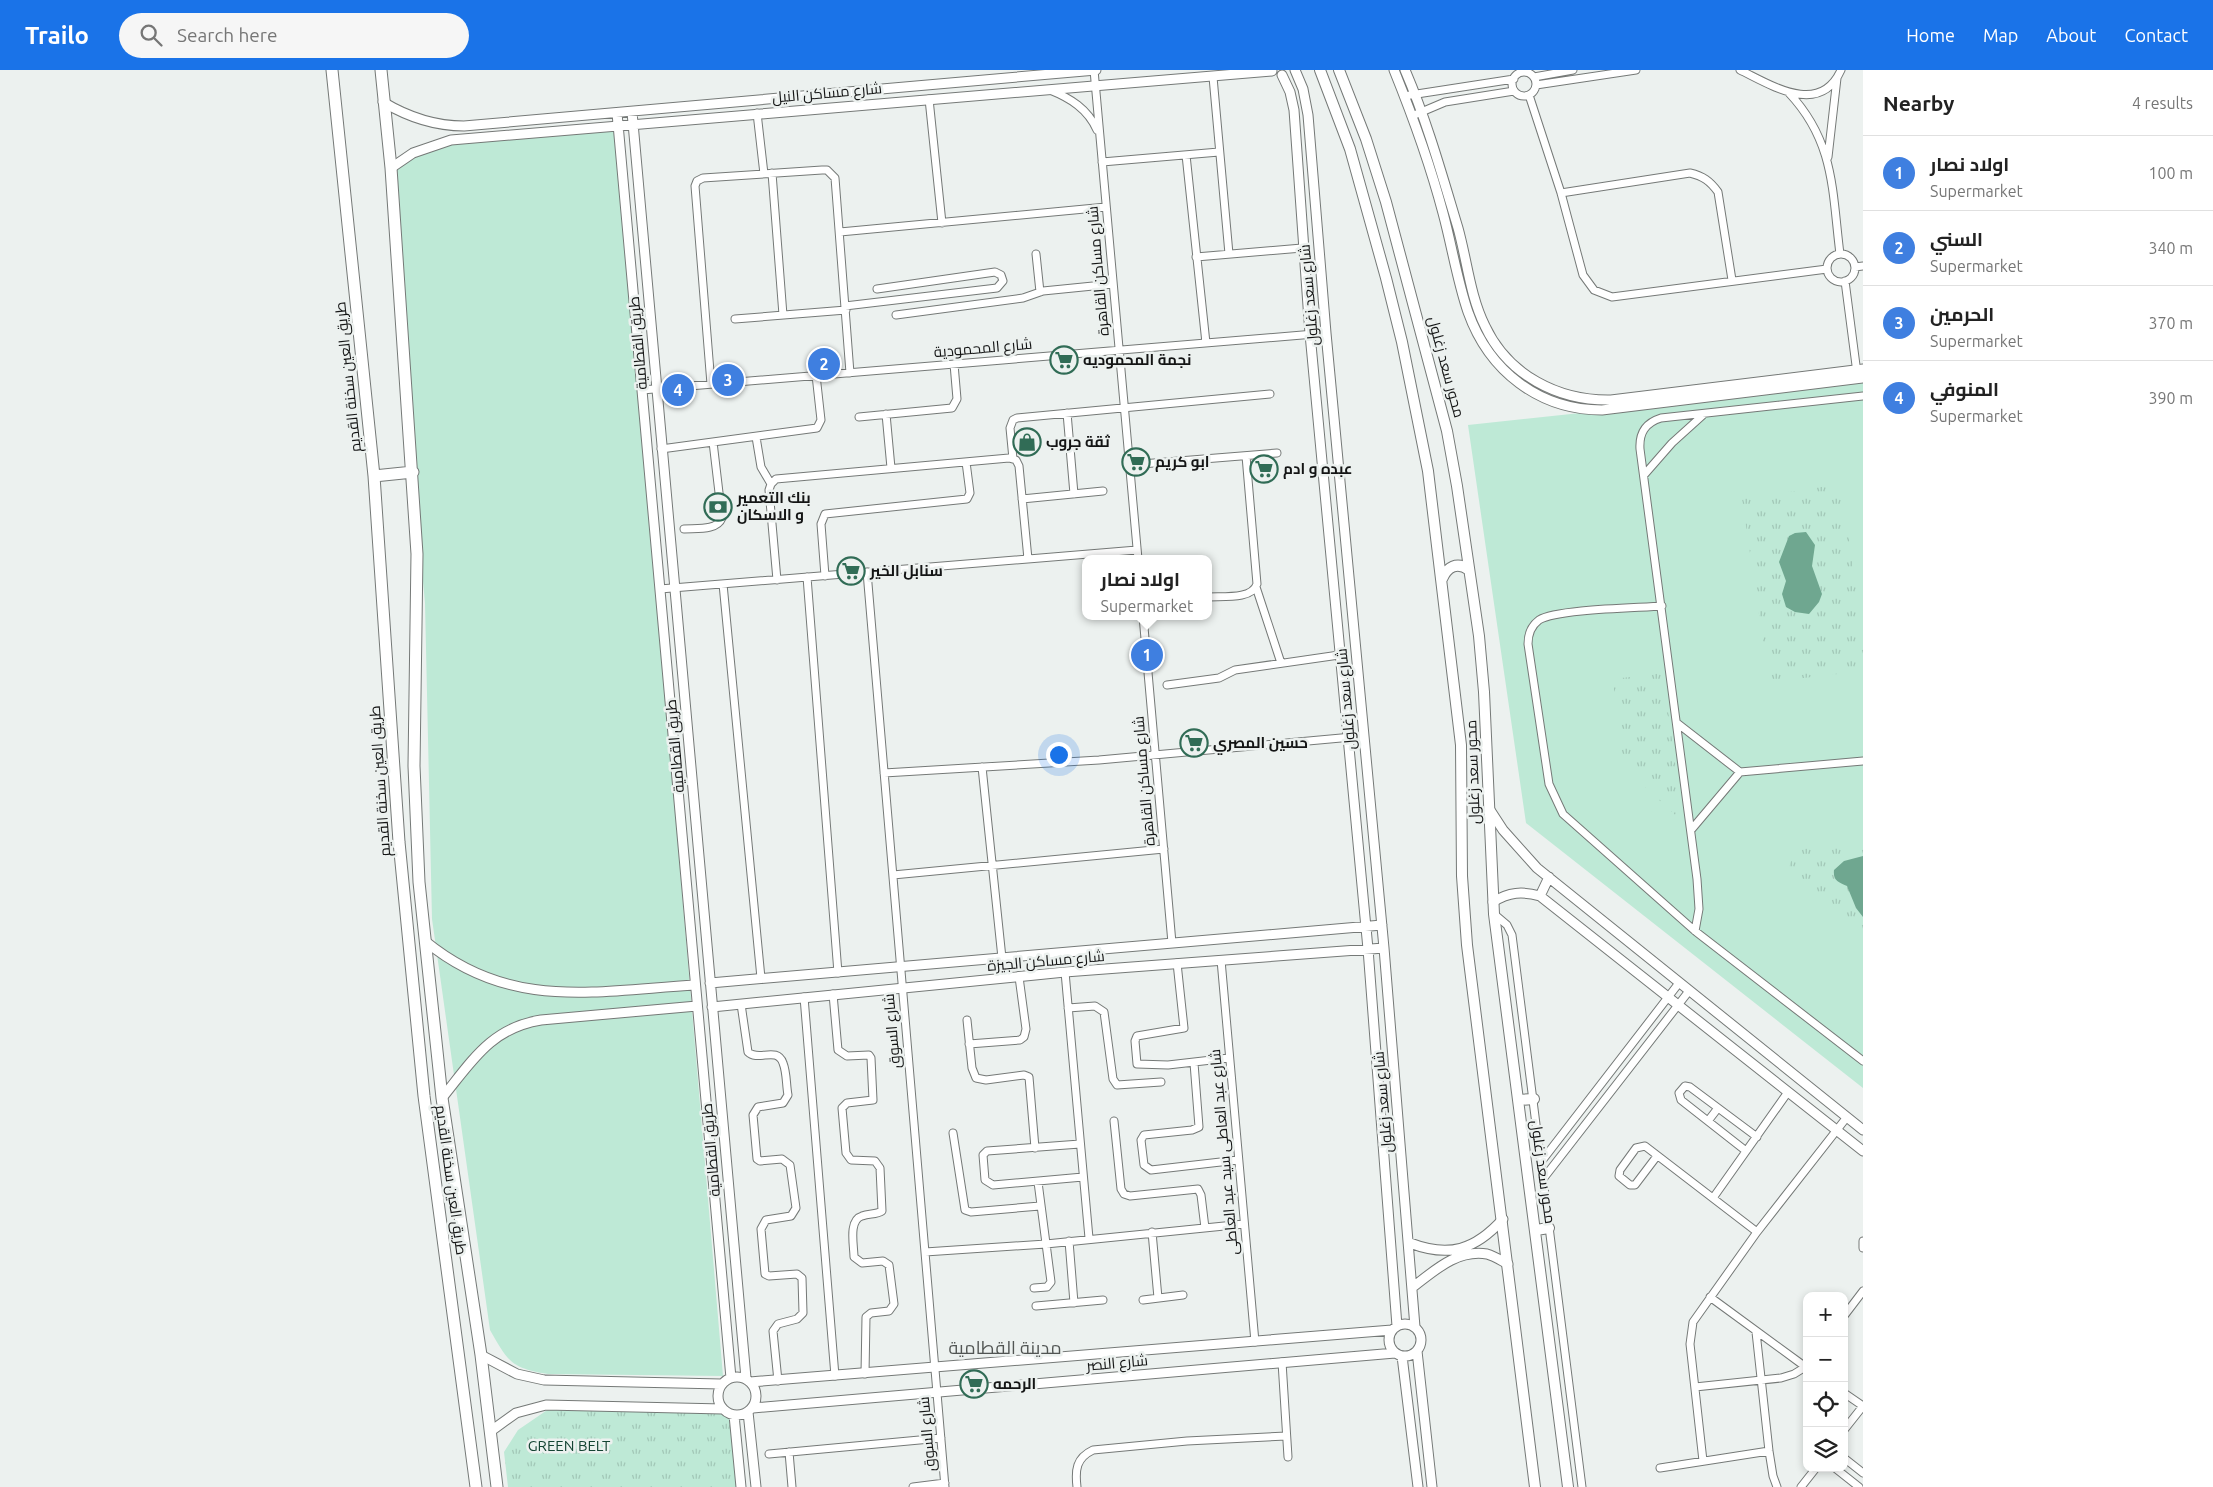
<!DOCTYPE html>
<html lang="en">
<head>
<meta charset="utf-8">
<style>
	:root { --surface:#fff; --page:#f6f6f6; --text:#222; --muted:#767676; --line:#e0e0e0; --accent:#1a73e8 }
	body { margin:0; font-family:Ubuntu,Cairo,sans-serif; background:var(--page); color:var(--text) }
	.controls { position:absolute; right:15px; bottom:15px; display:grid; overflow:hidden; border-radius:10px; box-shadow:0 2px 8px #0003 }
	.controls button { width:45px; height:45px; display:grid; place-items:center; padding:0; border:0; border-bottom:1px solid var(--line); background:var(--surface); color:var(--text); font:25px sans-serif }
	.you { position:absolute; left:1058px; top:684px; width:18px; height:18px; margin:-12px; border:4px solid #fff; border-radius:50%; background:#1a73e8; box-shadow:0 0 0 8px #1a73e833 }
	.badge { display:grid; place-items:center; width:32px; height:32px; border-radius:50%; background:var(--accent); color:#fff; font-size:16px; font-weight:700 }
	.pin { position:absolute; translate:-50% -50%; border:2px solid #fff; box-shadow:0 1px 5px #0006 }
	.popup { position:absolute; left:1082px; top:485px; width:130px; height:65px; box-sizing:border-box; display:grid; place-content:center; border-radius:10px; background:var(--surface); filter:drop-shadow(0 1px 4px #0005); font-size:16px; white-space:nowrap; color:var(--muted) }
	.popup b { font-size:19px; color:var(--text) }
	.popup::after { content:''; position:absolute; left:50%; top:100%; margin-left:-10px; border:10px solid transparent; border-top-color:var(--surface) }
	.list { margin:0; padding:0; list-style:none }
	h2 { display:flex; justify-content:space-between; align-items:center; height:65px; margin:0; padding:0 20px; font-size:21px }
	h2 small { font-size:16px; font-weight:400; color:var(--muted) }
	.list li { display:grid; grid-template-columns:32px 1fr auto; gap:15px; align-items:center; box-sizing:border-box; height:75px; padding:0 20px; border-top:1px solid var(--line) }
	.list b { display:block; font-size:19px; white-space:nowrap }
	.list p { margin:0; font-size:16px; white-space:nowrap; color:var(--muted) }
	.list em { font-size:16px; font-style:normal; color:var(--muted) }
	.icon { flex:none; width:28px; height:28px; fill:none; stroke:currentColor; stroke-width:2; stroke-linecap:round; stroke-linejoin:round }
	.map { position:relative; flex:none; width:1863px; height:1417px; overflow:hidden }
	header { display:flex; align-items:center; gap:30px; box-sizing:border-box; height:70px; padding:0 25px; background:var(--accent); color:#fff }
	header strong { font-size:24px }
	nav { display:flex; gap:28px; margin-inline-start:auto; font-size:18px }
	.search { width:350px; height:45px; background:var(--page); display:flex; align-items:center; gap:12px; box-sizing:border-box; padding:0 18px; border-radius:28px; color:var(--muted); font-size:19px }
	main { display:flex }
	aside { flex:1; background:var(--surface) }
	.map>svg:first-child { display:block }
	.green { fill:#bee9d6 }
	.park { fill:url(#park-tufts) }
	.water { fill:#6fa790 }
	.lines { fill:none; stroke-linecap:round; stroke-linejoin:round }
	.minor-casing { stroke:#757977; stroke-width:9 }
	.tertiary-casing { stroke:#757977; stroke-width:11 }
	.secondary-casing { stroke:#757977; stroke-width:12 }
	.primary-casing { stroke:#757977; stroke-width:13 }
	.minor { stroke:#fff; stroke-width:7 }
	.tertiary { stroke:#fff; stroke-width:9 }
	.secondary { stroke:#fff; stroke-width:10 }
	.primary { stroke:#fff; stroke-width:11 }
	.labels { text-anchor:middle; stroke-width:5; stroke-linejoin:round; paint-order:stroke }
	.street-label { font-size:15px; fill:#141515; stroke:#ecf1ef }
	.poi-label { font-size:15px; font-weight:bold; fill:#141515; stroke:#ecf1ef; text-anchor:start }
	.park-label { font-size:15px; fill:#144433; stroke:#ecf1ef }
	.quarter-label { font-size:18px; fill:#515553; stroke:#ecf1ef }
</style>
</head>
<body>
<header>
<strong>Trailo</strong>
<div class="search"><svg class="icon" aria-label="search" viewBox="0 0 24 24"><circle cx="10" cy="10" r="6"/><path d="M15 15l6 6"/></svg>Search here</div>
<nav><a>Home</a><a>Map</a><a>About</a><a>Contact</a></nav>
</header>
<main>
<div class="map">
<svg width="1863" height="1417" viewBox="0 0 1863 1417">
	<defs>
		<pattern id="park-tufts" width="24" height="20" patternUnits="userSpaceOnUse" patternTransform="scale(1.25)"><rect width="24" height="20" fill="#bee9d6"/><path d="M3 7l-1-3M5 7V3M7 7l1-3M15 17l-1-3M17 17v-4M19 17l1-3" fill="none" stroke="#a2c7b7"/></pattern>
	</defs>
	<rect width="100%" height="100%" fill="#ecf1ef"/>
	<!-- green -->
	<path class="green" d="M617 55 723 1306 548 1304C510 1298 508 1291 490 1260L432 849 425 533 413 402 395 95 465 69Z
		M1863 313V1018L1526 753 1468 355Z"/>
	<!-- park -->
	<path class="park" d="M1841 414 1863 566V601L1769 612 1742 429Z
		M1663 603 1683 752 1621 695 1613 609Z
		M1863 776V860L1786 806 1795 779Z
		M556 1334 723 1339 734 1345 740 1417H508L504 1382 518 1360Z"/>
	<!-- water -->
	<path class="water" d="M1806 462 1815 475 1812 496 1822 524 1819 532 1809 544 1795 542 1786 537 1782 524 1786 511 1779 492 1789 466 1795 463Z
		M1863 786V847L1856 838 1847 816C1838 812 1833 811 1834 800L1844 791Z"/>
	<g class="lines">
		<!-- minor casing -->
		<g class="minor-casing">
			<path id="minor" d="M1094 0 1138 489
				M1740 0C1771 15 1820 47 1841 0
				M1512 14a12 12 0 1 1 24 0a12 12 0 1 1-24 0Z
				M1213 7 1229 184
				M1534 7 1573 0
				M1536 15 1636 0
				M1050 20C1070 28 1088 39 1097 60
				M1789 23C1835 72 1832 121 1840 184
				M1529 25 1561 123 1583 205 1594 220 1612 227 1827 199
				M1404 26 1514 9
				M929 29 942 153
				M757 43 764 104
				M1412 46 1445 32 1514 21
				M1186 85 1206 273
				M1828 87 1837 8
				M1102 92 1219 82
				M772 103 783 245
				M1561 123 1690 103C1703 106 1710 111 1718 122L1732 210
				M840 162 1106 137
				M1827 198a14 14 0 1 1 28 0a14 14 0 1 1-28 0Z
				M1036 184 1040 222
				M1196 187 1302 178
				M1855 197 1863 196
				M1845 211 1857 303
				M845 236 997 218 1003 211 1001 205 995 202 877 219
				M896 245 1023 228 1043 221 1113 214
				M735 249 846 240
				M711 314 695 116 697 111 703 108 822 100H827L835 108 850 303
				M642 320 1326 263
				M1067 343 1074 424
				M886 344 891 398
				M859 347 952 338 957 329 954 294
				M756 367 761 397 771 414
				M661 379 817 358 821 350 816 305
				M1013 389 1010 358 1013 350 1017 348 1270 324
				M1129 395 1277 383
				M1644 405 1672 373 1703 345
				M1022 429 1103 421
				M684 459C696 458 717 461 722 448L713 372
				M867 502 945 1417
				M825 506 821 454 825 444 967 429 970 423 966 392
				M807 507 838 903
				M777 510 769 420 771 414 776 409 1009 388 1016 390 1019 396 1028 489
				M723 514 761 908
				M1256 517 1281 593
				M660 519 1137 480
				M1208 527C1222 526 1252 530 1257 514L1246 386
				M1662 536C1638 538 1557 539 1539 550 1531 556 1528 564 1528 574L1549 714 1563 744 1695 861 1863 991
				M1143 546 1172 873
				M1167 615 1219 608 1235 600 1339 585
				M1677 653 1740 702 1863 691
				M982 697 1002 888
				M884 703 1099 690 1363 666
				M1691 760 1740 702
				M893 805 1164 779
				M1494 844 1507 855 1512 865 1582 1417
				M1695 861 1699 839 1697 809 1640 379C1639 363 1645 353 1661 348L1863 326
				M1221 890 1255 1272
				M1177 893 1184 958 1137 966 1135 971 1137 994 1168 995 1229 988
				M1065 902 1089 1168
				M833 924 838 980 847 986 869 985 871 988 873 1030 847 1033 842 1038 846 1083 851 1090 875 1091 880 1098 882 1141C876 1145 869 1143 862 1146 848 1150 854 1176 854 1187L862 1193 883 1191 889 1195 894 1234 889 1241 871 1243 866 1247 865 1304
				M804 927 835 1306
				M741 934 748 982C758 992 777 976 783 993 787 1003 786 1015 788 1025L783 1033 758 1037 753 1045 757 1089 760 1091 782 1089 790 1095 796 1138 791 1146 766 1150 761 1159 765 1204 769 1206 797 1204 802 1208 803 1243 797 1249 778 1254 773 1261 778 1311
				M1068 938 1095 936 1104 942 1113 1009 1117 1015 1161 1012
				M967 950 972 998 976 1008 986 1010 1024 1005 1029 1007 1035 1078
				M969 974 1020 970 1024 967 1026 959 1019 907
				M1194 993 1199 1057 1192 1060 1144 1065 1141 1070 1144 1095 1151 1100 1238 1090
				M1114 1051 1121 1119 1124 1124 1130 1126 1198 1119 1201 1125 1205 1158
				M1708 1051 1718 1038
				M953 1063 965 1140 971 1142 1040 1136
				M1080 1074 987 1081 983 1085 985 1110 993 1115 1083 1107
				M1746 1081 1681 1030 1679 1023 1685 1016 1690 1017 1757 1067
				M1657 1086 1635 1115H1630L1619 1106 1620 1100 1636 1078 1645 1076 1757 1162
				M1541 1092 1679 913
				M1543 1109 1689 921
				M1713 1128 1788 1022
				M1152 1162 1158 1228
				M1069 1171 1074 1233
				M1863 1171V1178
				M925 1182 1046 1174 1244 1154
				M1034 1218 1047 1217 1051 1212 1038 1112
				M1710 1227 1807 1298
				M1143 1230 1183 1225
				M1036 1236 1103 1230
				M1844 1246 1863 1221
				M1756 1262 1769 1381 1773 1406 1777 1417
				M1282 1292 1288 1387
				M1695 1317 1781 1308 1794 1304 1807 1296
				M1844 1323 1863 1336
				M1844 1360 1863 1336
				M789 1382 792 1417
				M769 1384 941 1368
				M1844 1388 1863 1403
				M1703 1391 1690 1274 1693 1252 1757 1162 1847 1047
				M1660 1398 1769 1381
				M1835 1398 1859 1417
				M913 1417 945 1413
				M1077 1417C1075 1400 1076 1388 1093 1380L1187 1371 1286 1366
				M1801 1417 1816 1398"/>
		</g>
		<!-- tertiary casing -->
		<g class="tertiary-casing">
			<path id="tertiary" d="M1295 0 1303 19 1308 45 1326 263 1384 878 1415 1257
				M1394 0C1413 47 1430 94 1443 143 1452 176 1457 210 1468 242 1489 301 1539 340 1602 340L1863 308
				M1405 0C1427 51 1442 105 1458 158 1467 190 1470 226 1485 256 1508 305 1558 331 1611 330L1863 299
				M1282 5 1290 22 1294 40 1310 264 1368 879 1397 1256
				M383 32C408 47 434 56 464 56L1096 0
				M632 42 746 1308
				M617 43 731 1308
				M391 98 413 83 451 70 1272 1
				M1490 740 1503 760 1537 798 1863 1060
				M1540 826 1549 807
				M1493 832C1509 822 1522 821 1540 826L1863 1081
				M425 871C510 941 594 921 695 915
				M710 913 1382 855
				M712 937 1065 902 1384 878
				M442 1028C472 991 491 958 541 950L697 936
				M1410 1173C1449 1188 1475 1180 1503 1149
				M1413 1217C1434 1201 1457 1179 1487 1184 1494 1186 1502 1191 1508 1194
				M1389 1270a16 16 0 1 1 32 0a16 16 0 1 1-32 0Z
				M1417 1281 1432 1417
				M481 1285 517 1304 544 1310 721 1314
				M1402 1286 1418 1417
				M718 1326a19 19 0 1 1 38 0a19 19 0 1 1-38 0Z
				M750 1312 1392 1260
				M753 1338 1395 1283
				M748 1342 756 1417
				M734 1345 741 1417
				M491 1361 516 1343 546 1335 723 1339"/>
		</g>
		<!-- secondary casing -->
		<g class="secondary-casing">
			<path id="secondary" d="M1320 0 1350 79 1386 208 1402 272 1428 401 1461 675 1462 806 1467 875 1535 1417
				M1339 0 1366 69 1386 132 1447 361 1457 416 1479 566 1484 622 1494 844 1568 1417
				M1442 509C1447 497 1457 491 1469 500
				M1518 1030 1534 1029
				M1536 1160 1549 1158"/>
		</g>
		<!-- primary casing -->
		<g class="primary-casing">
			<path id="primary" d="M332 0 374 406 399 772 424 1026 476 1417
				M381 0 391 98 417 484 414 696 419 812 442 1028 481 1285 497 1417
				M374 406 413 402"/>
		</g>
		<!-- minor -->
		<use href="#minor" class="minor"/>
		<!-- tertiary -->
		<use href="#tertiary" class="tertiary"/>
		<!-- secondary -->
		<use href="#secondary" class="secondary"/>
		<!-- primary -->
		<use href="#primary" class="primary"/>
	</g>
	<!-- icons -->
	<defs>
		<g id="supermarket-ring" transform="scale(1.4375)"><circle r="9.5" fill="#ecf1ef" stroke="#316c56" stroke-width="1.5"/><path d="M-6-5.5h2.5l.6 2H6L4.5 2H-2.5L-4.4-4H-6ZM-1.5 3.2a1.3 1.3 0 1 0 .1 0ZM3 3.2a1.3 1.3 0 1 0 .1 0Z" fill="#316c56"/></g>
		<g id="shop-ring" transform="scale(1.4375)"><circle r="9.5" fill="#ecf1ef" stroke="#316c56" stroke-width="1.5"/><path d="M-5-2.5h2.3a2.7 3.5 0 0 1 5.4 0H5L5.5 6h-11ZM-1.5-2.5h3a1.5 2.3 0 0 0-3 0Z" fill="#316c56"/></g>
		<g id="bank-ring" transform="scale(1.4375)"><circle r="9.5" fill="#ecf1ef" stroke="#316c56" stroke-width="1.5"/><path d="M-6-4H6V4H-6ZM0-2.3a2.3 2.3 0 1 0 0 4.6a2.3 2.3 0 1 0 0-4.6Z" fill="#316c56"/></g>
	</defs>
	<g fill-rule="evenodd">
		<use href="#supermarket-ring" x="1064" y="290"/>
		<use href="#shop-ring" x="1027" y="372"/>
		<use href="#supermarket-ring" x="1136" y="392"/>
		<use href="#supermarket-ring" x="1264" y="399"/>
		<use href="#bank-ring" x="718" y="437"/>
		<use href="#supermarket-ring" x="851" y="501"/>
		<use href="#supermarket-ring" x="1194" y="673"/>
		<use href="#supermarket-ring" x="974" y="1314"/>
	</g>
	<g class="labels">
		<!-- street labels -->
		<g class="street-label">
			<text transform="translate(827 23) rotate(-5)" y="5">شارع مساكن النيل</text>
			<text transform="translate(1098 201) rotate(-95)" y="5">شارع مساكن القاهرة</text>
			<text transform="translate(1309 225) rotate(-95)" y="5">شارع سعد زغلول</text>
			<text transform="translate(638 273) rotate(-95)" y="5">طريق القطامية</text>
			<text transform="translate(983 278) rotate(-5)" y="5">شارع المحمودية</text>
			<text transform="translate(1446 297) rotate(75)" y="5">محور سعد زغلول</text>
			<text transform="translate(348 307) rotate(-96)" y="5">طريق العين سخنة القديم</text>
			<text transform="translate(1346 629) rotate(-95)" y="5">شارع سعد زغلول</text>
			<text transform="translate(675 676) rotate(-95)" y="5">طريق القطامية</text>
			<text transform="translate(1473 702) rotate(-92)" y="5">محور سعد زغلول</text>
			<text transform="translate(380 711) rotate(-94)" y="5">طريق العين سخنة القديم</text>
			<text transform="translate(1144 711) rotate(-95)" y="5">شارع مساكن القاهرة</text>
			<text transform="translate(1046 891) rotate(-5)" y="5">شارع مساكن الجيزة</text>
			<text transform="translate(892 961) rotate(-95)" y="5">شارع السوق</text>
			<text transform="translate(1383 1032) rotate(-95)" y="5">شارع سعد زغلول</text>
			<text transform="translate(711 1080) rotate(-95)" y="5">طريق القطامية</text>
			<text transform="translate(1224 1082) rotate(-95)" y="5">شارع عبد العاطى سيد عبد العاطى</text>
			<text transform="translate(1543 1102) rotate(82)" y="5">محور سعد زغلول</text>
			<text transform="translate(451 1110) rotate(82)" y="5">طريق العين سخنة القديم</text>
			<text transform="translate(1117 1293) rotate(-5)" y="5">شارع النصر</text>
			<text transform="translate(927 1364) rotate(-95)" y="5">شارع السوق</text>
		</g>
		<!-- poi labels -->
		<g class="poi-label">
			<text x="1083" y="295">نجمة المحموديه</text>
			<text x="1046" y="377">ثقة جروب</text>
			<text x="1155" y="397">ابو كريم</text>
			<text x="1283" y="404">عبده و ادم</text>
			<text x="737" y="433">بنك التعمير<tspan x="737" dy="17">و الاسكان</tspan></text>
			<text x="870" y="506">سنابل الخير</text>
			<text x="1213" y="678">حسين المصري</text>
			<text x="993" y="1319">الرحمه</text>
		</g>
		<!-- park labels -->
		<g class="park-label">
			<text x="569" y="1381">GREEN BELT</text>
		</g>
		<!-- quarter labels -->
		<g class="quarter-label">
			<text x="1005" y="1284">مدينة القطامية</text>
		</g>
	</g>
</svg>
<div class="controls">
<button>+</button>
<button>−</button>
<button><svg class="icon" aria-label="locate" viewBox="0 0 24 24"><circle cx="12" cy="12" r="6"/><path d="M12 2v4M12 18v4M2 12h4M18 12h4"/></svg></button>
<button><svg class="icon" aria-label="layers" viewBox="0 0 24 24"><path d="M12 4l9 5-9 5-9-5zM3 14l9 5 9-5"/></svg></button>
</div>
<div class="you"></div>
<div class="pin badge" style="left:1147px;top:585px;background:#3f7fe0">1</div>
<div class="popup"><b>اولاد نصار</b>Supermarket</div>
<div class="pin badge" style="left:824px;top:294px;background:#3f7fe0">2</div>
<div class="pin badge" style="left:728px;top:310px;background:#3f7fe0">3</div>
<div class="pin badge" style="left:678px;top:320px;background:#3f7fe0">4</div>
</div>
<aside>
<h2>Nearby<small>4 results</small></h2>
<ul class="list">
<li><span class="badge" style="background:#3f7fe0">1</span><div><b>اولاد نصار</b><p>Supermarket</p></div><em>100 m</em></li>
<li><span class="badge" style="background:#3f7fe0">2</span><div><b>السني</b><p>Supermarket</p></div><em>340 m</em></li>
<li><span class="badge" style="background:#3f7fe0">3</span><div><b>الحرمين</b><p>Supermarket</p></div><em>370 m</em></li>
<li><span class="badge" style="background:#3f7fe0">4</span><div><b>المنوفي</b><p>Supermarket</p></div><em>390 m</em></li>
</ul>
</aside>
</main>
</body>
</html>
